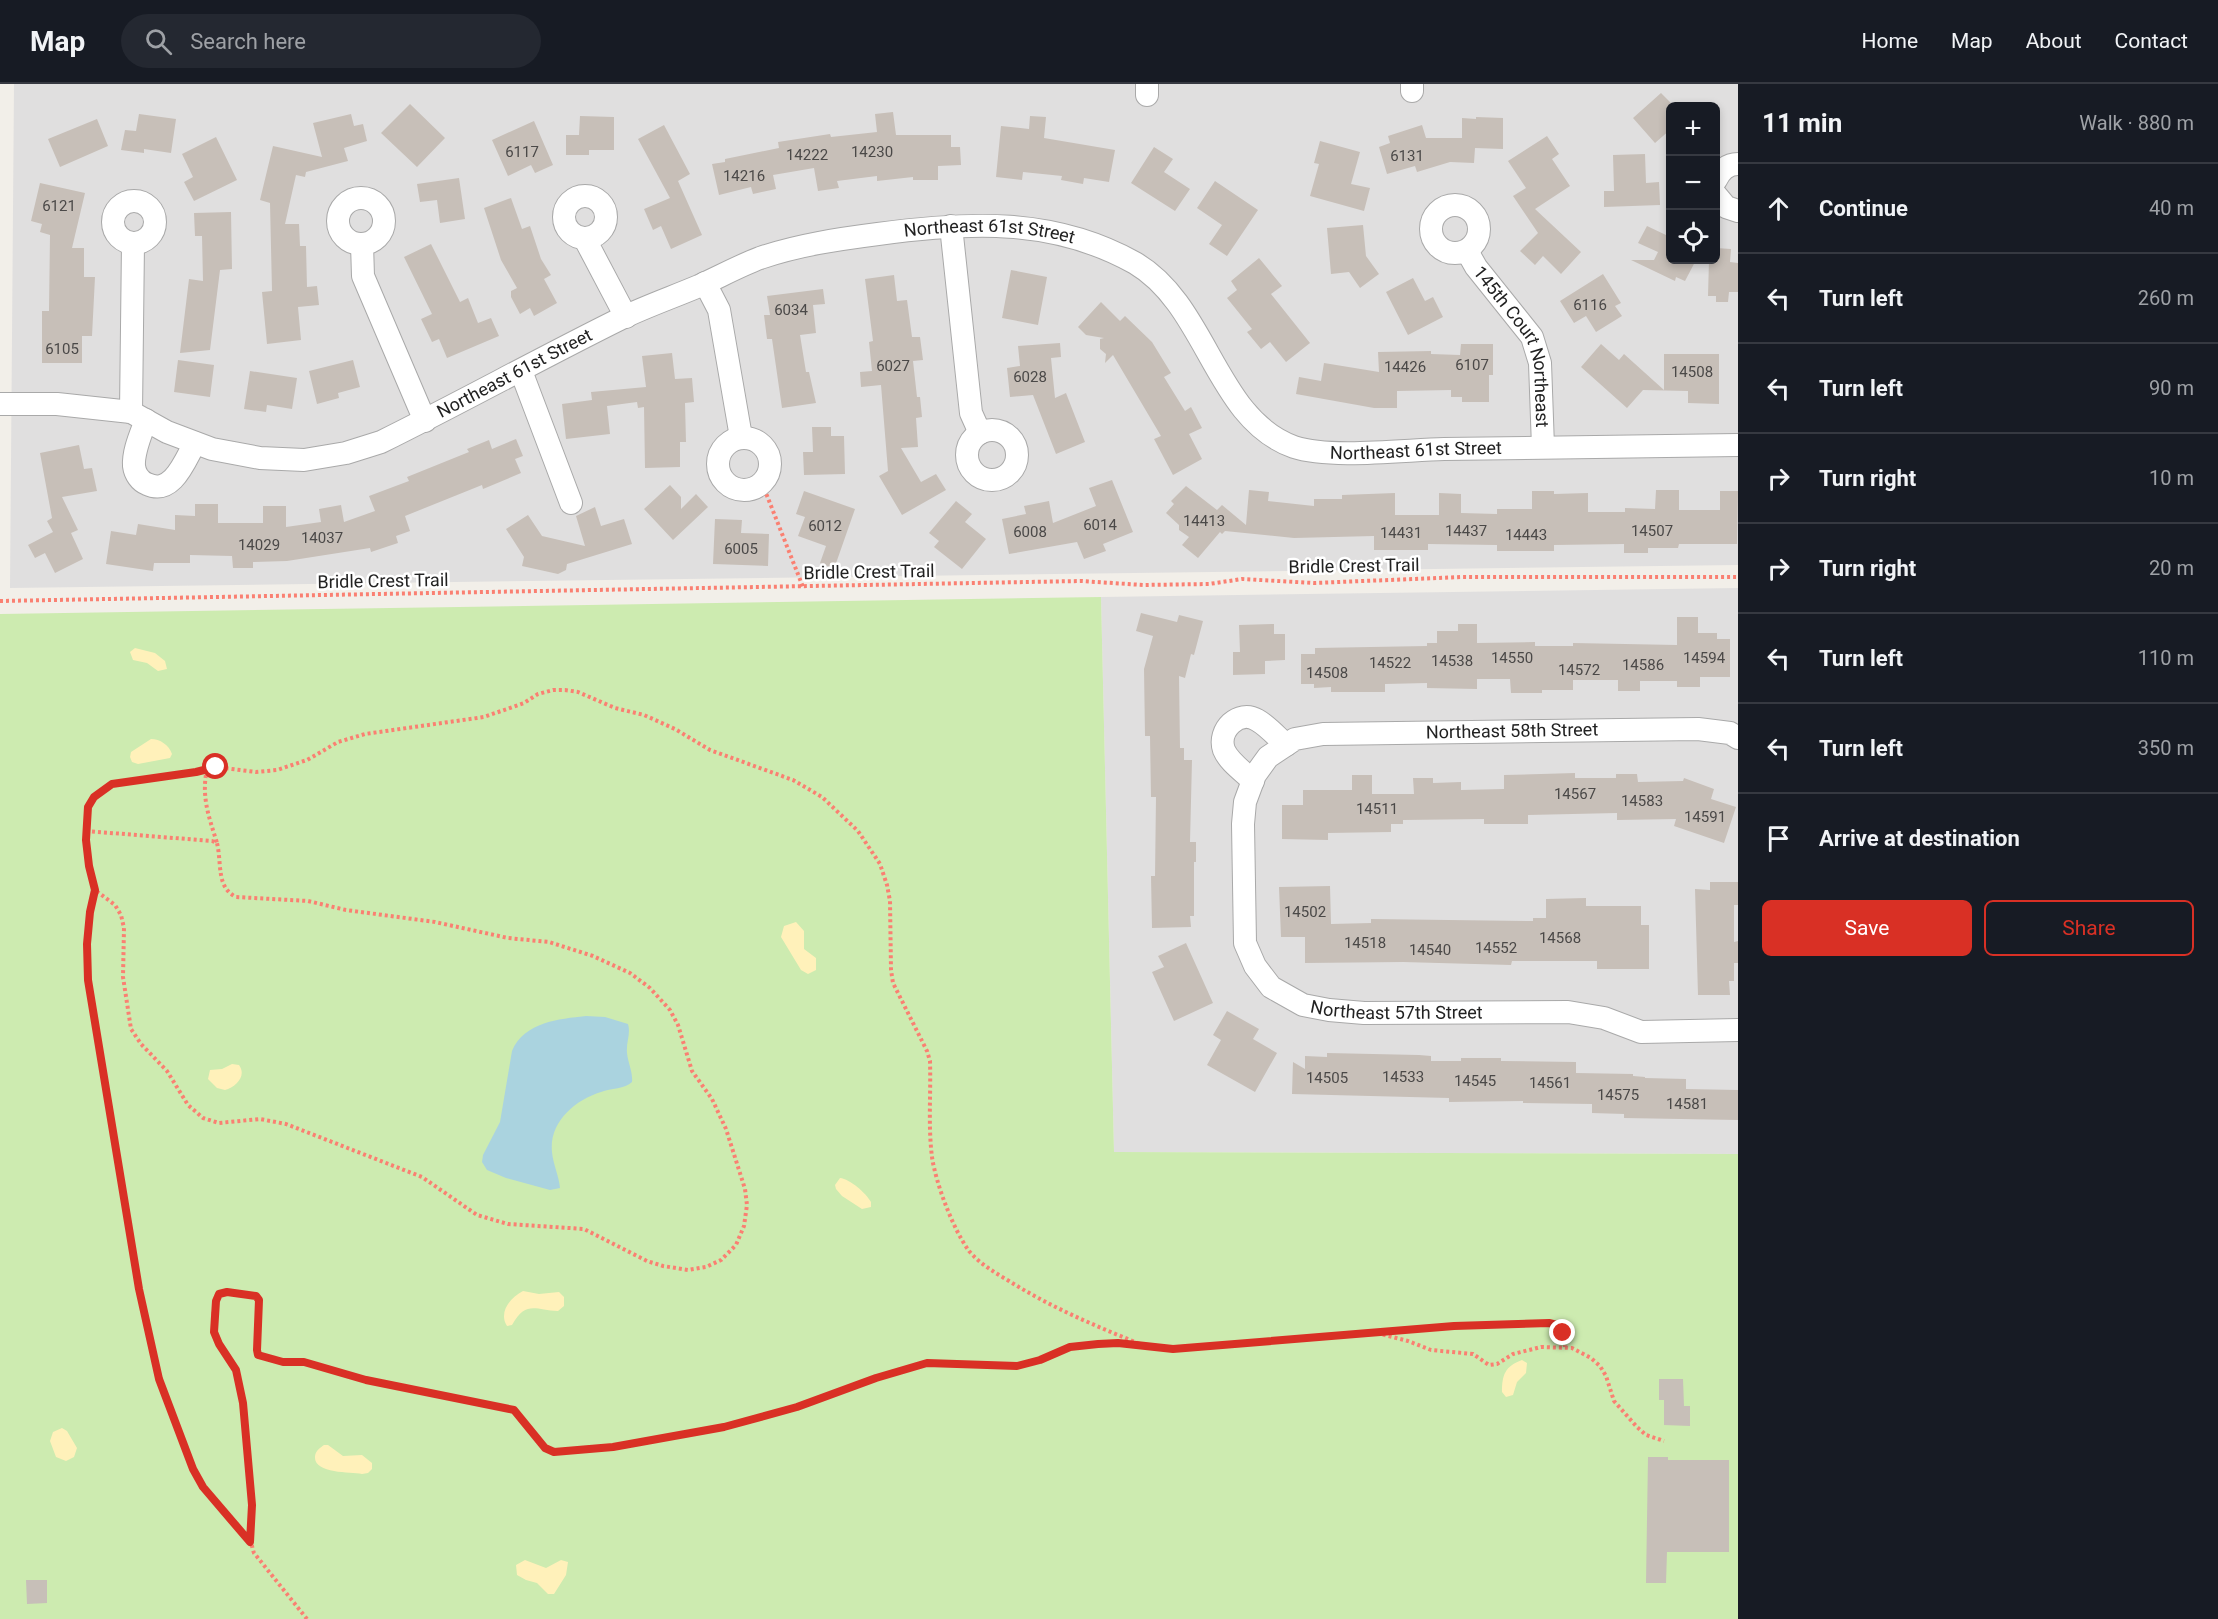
<!DOCTYPE html>
<html lang="en">
<head>
<meta charset="utf-8">
<style>
	:root { --surface:#171b24; --page:#242831; --text:#f1f3f6; --muted:#9ea1a6; --line:#363941; --accent:#d93025 }
	body { margin:0; font-family:Roboto,sans-serif; background:var(--page); color:var(--text) }
	.controls { position:absolute; right:18px; top:18px; display:grid; overflow:hidden; border-radius:9px; box-shadow:0 3px 9px #0003 }
	.controls button { width:54px; height:54px; display:grid; place-items:center; padding:0; border:0; border-bottom:2px solid var(--line); background:var(--surface); color:var(--text); font:30px sans-serif }
	.stop { position:absolute; width:18px; height:18px; margin:-14px; border:4px solid #d93025; border-radius:50%; background:#fff }
	.stop.end { background:#d93025; border-color:#fff; box-shadow:0 2px 6px #0008 }
	.list { margin:0; padding:0; list-style:none }
	h2 { display:flex; justify-content:space-between; align-items:center; height:78px; margin:0; padding:0 24px; font-size:26px }
	h2 small { font-size:20px; font-weight:400; color:var(--muted) }
	.list li { display:grid; grid-template-columns:39px 1fr auto; gap:18px; align-items:center; box-sizing:border-box; height:90px; padding:0 24px; border-top:2px solid var(--line) }
	.list b { display:block; font-size:22px; white-space:nowrap }
	.list em { font-size:20px; font-style:normal; color:var(--muted) }
	.actions { display:flex; gap:12px; padding:18px 24px }
	.actions a { flex:1; padding:14px 0; border:2px solid var(--accent); border-radius:9px; text-align:center; font-size:21px; color:var(--accent) }
	.actions .main { background:var(--accent); color:#fff }
	.icon { flex:none; width:33px; height:33px; fill:none; stroke:currentColor; stroke-width:2; stroke-linecap:round; stroke-linejoin:round }
	.map { position:relative; flex:none; width:1738px; height:1535px; overflow:hidden }
	header { display:flex; align-items:center; gap:36px; box-sizing:border-box; height:84px; padding:0 30px; background:var(--surface); border-bottom:2px solid var(--line) }
	header strong { font-size:28px }
	nav { display:flex; gap:33px; margin-inline-start:auto; font-size:21px }
	.search { width:420px; height:54px; background:var(--page); display:flex; align-items:center; gap:15px; box-sizing:border-box; padding:0 21px; border-radius:33px; color:var(--muted); font-size:22px }
	main { display:flex }
	aside { flex:1; background:var(--surface) }
	.map>svg:first-child { display:block }
	.residential { fill:#e0dfdf; fill-rule:evenodd }
	.grass { fill:#cdebb0 }
	.sand { fill:#fff1ba }
	.water { fill:#aad3df }
	.building { fill:#c7bfb8 }
	.lines { fill:none; stroke-linecap:round; stroke-linejoin:round }
	.minor-casing { stroke:#a9a9a9; stroke-width:24 }
	.path { stroke:#fa8072; stroke-width:4; stroke-dasharray:3 3; stroke-linecap:butt }
	.minor { stroke:#fff; stroke-width:22 }
	.route { stroke:#d93025; stroke-width:8 }
	.labels { text-anchor:middle; stroke-width:5; stroke-linejoin:round; paint-order:stroke }
	.number-label { font-size:15px; fill:#4b4948 }
	.street-label { font-size:18px; fill:#222; stroke:#fff }
</style>
</head>
<body>
<header>
<strong>Map</strong>
<div class="search"><svg class="icon" aria-label="search" viewBox="0 0 24 24"><circle cx="10" cy="10" r="6"/><path d="M15 15l6 6"/></svg>Search here</div>
<nav><a>Home</a><a>Map</a><a>About</a><a>Contact</a></nav>
</header>
<main>
<div class="map">
<svg width="1738" height="1535" viewBox="0 0 1738 1535">
	<rect width="100%" height="100%" fill="#f2efe9"/>
	<!-- residential -->
	<path class="residential" d="M14 0H1738V481L10 504ZM1670 22H1716V176H1670Z
		M1738 504V1070L1114 1068 1101 513Z"/>
	<!-- grass -->
	<path class="grass" d="M1101 513 1114 1068 1738 1070V1535H0V530Z"/>
	<!-- sand -->
	<path class="sand" d="M135 564 155 569 165 577 167 585 158 587 147 579 133 576 130 568Z
		M151 655C160 655 169 661 172 670L170 674 138 680 132 678 130 673 131 668Z
		M796 838 804 847V865L816 874V886L808 890 801 886 781 853 784 842Z
		M232 980 239 981C247 992 236 1003 225 1006L217 1004 208 995 210 986 222 985Z
		M840 1094C850 1095 866 1109 871 1118V1123L862 1125 842 1112 836 1105 835 1101Z
		M523 1207 539 1210 559 1208 564 1213V1222L558 1227C535 1226 526 1216 512 1241L507 1242C498 1228 511 1213 523 1207Z
		M1522 1276 1527 1279 1526 1289 1517 1298 1513 1311 1506 1313 1502 1308C1502 1291 1505 1282 1522 1276Z
		M62 1344 67 1347 77 1364 74 1373 66 1377 56 1373 50 1357 53 1348Z
		M324 1361H328L343 1372 362 1371 372 1379V1385L368 1389 362 1390C350 1388 313 1390 315 1372 316 1366 320 1364 324 1361Z
		M525 1476 546 1484 561 1476 568 1478 566 1491 554 1510H548L537 1499 526 1496 517 1491 516 1481Z"/>
	<!-- water -->
	<path class="water" d="M586 932 605 933 628 940C631 950 626 958 627 969 628 979 633 988 632 998 625 1005 611 1004 601 1008 575 1016 549 1038 552 1068 553 1080 559 1092 560 1104L550 1106 506 1094 487 1086 482 1078 483 1071 500 1038 512 967C524 938 559 935 586 932Z"/>
	<!-- building -->
	<path class="building" d="M1661 9 1671 19V45L1655 59 1633 34Z
		M410 20 445 54 417 83 381 49Z
		M893 28 896 51H951V63H960L961 81 938 82V96H913V93L877 97V92L837 97 839 104 818 107 814 84 773 91 776 105 753 110 751 103 719 111 712 80 725 78V75L779 64 778 58 830 50 831 53 877 48 875 30Z
		M139 30 176 35 171 69 144 65V69L121 66 125 46 136 47Z
		M351 30 354 42 363 40 367 57 344 64 348 77 306 88 305 93 296 91 285 140H299L300 162H306L307 203 317 202 319 221 298 223 301 256 267 260 262 208 272 207 270 119 260 116 273 62 322 73 313 39Z
		M580 32 614 33V66H589V71H566V51H579Z
		M1030 32 1046 33 1044 54 1115 66 1109 98 1084 94 1083 100 1061 96 1062 92 1023 88 1022 96 996 93 1001 42 1029 45Z
		M1476 33 1503 34V65L1475 64 1474 79 1450 78 1417 88 1415 82 1387 90 1379 63 1390 59 1388 52 1422 41 1426 54H1462V34L1476 35Z
		M97 35 108 62 60 83 48 55Z
		M534 37 553 81 535 89 531 81 508 92 492 56Z
		M664 41 690 90 678 97 702 151 671 165 661 142 653 146 644 125 670 114 638 55Z
		M1547 52 1559 70 1552 75 1570 102 1535 125 1581 168 1561 190 1543 172 1535 181 1520 167 1538 149 1513 112 1526 104 1508 77Z
		M216 53 237 96 194 117 184 98 193 93 182 70Z
		M1320 57 1360 68 1351 100 1370 104 1364 127 1310 112 1319 80 1314 79Z
		M1154 63 1173 75 1164 88 1190 105 1175 127 1131 99Z
		M1645 70 1646 99 1659 98 1660 121 1604 123V107H1614L1613 71Z
		M459 94 465 135 440 139 437 116 420 118 417 100Z
		M1215 97 1258 126 1227 172 1209 160 1222 141 1197 124Z
		M40 99 85 109 72 164H84V193H95L92 252H82V279H42V227H49L50 151 40 148 42 140 31 137Z
		M511 114 522 145 530 142 541 175 551 191 544 195 557 219 534 232 530 224 520 230 511 213V207L517 204 501 176 484 124Z
		M231 128 232 185 220 186 210 266 180 269 189 195 203 197 202 152H195L194 129Z
		M1363 141 1366 172 1379 190 1360 204 1349 188 1331 190 1327 144Z
		M1671 141V176H1696L1685 197 1676 193 1675 197 1631 176H1654L1658 168 1638 159 1647 142 1666 151Z
		M431 160 460 218 468 214 478 239 491 234 499 252 447 274 439 255 432 258 421 235 432 230 404 173Z
		M1716 164 1731 165 1730 178 1738 179V208H1729L1728 218H1716V212H1708L1709 176H1716Z
		M1259 174 1282 202 1271 210 1310 259 1286 278 1270 258 1261 265 1247 248 1252 245 1227 214 1237 206 1231 197Z
		M1011 186 1047 193 1038 241 1002 234Z
		M1603 190 1621 219 1615 222 1622 232 1596 248 1586 232 1574 239 1560 217Z
		M894 191 897 217 907 216 912 253H920L923 276 913 277 917 313H920L922 333 916 334 918 363 901 364 921 398 936 390 946 406 902 431 879 392 888 387 881 301 861 303 860 288 872 287 869 258 873 257 865 195Z
		M1413 194 1425 217 1433 213 1443 233 1408 251 1386 208Z
		M823 205 825 220 813 221 816 249 800 251 806 288H809L816 319 782 324 772 255H767L764 231H770L767 212Z
		M1101 218 1120 237 1125 232 1152 258 1171 289 1164 293 1185 327 1191 323 1202 344 1189 350 1202 375 1173 391 1154 355 1161 352 1113 271 1105 279 1106 270 1100 265V255L1104 254 1086 251 1078 243Z
		M1060 259 1061 273 1051 274 1055 314 1066 309 1085 358 1056 370 1033 311 1010 313 1007 284 1020 282 1018 262Z
		M1461 260H1493V291H1489V318H1462V313H1451V306L1397 307V324H1374L1296 310 1299 293 1321 297 1324 279 1379 288 1378 268 1431 267V270L1460 271Z
		M1601 260 1619 276 1624 270 1664 306V270H1719V320L1688 319V307L1643 306 1627 324 1581 283Z
		M672 269 675 295 692 294 694 318 685 319 686 358H680V383L645 384 644 323 638 324 637 318 607 322 610 350 566 355 562 320 592 316 591 308 646 303 642 272Z
		M178 276 214 281 210 313 174 308Z
		M353 276 360 303 338 309 339 314 317 320 309 287Z
		M250 287 297 294 292 325 267 321 266 328 244 325Z
		M812 343H831V352H844L845 390 804 391 803 368H813Z
		M516 355 523 372 515 375 521 389 483 405 482 401 405 432 410 447 396 452 398 459 371 468 370 464 287 477 253 478V484H233L232 472 190 471V479H154L153 487 106 480 111 447 136 451 138 440 175 446V431L195 432V420H218V439H263V422H286V443L321 438 319 425 341 421 344 438 375 427 369 412 409 397 407 393 469 368 467 365 489 356 492 365Z
		M79 361 84 385 92 384 97 407 62 413 78 446 71 449 83 475 55 489 45 469 35 474 28 461 53 448 47 437 52 434 40 369Z
		M1112 396 1133 448 1103 460 1106 467 1084 475 1077 458 1009 470 1002 435 1026 430 1024 422 1049 417 1053 439 1096 422 1089 404Z
		M670 401 681 413V425L696 410 708 423 673 456 644 425Z
		M1186 402 1217 426 1222 421 1246 441 1249 406 1269 408 1268 417 1314 422V415H1342V411L1395 409V431H1439V409L1461 410V429L1497 430V425H1532V407H1554V410L1588 409V428H1625V424L1655 425 1656 406H1679V426H1720V407H1738L1737 460H1679L1678 464H1648V469H1624V460L1554 461V467H1497V461L1428 460V466H1374V452L1294 454 1225 447 1222 450 1220 448 1198 474 1182 461 1189 453 1179 446V441L1166 429 1174 420 1171 417Z
		M804 407 855 425 834 485 820 479 826 462 798 452 805 433 796 430Z
		M956 417 972 430 965 438 986 455 962 485 934 463 939 457 929 449Z
		M595 423 601 442 624 435 632 460 567 480 566 486 558 490 522 482 524 473 506 445 528 431 542 452 585 462 576 432Z
		M715 435 742 436 741 449 769 450 768 482 713 480Z
		M1141 529 1177 538 1179 531 1203 537 1194 571 1191 570 1185 594 1179 592 1180 664H1184V676H1192L1190 758H1196V778H1194V832H1190L1191 843 1152 844 1151 792H1155L1156 713H1151L1150 652H1145L1144 585 1153 552 1136 547Z
		M1677 533H1698V549H1717V555H1730V593H1700V603H1677V597H1640V607H1618V596H1573V606H1542V609H1511L1510 595H1477V605L1427 604V599L1385 600V608H1331V603L1314 604V600H1301V570H1315V564L1427 562V559H1437V547H1458V540H1477V559L1535 558V562H1573V559L1677 561Z
		M1274 540V550H1285V576L1265 577V590L1233 591V568H1240L1239 541Z
		M1575 689V694H1616V690H1637L1638 698 1683 697 1684 694 1714 705 1711 715 1736 723 1724 759 1674 742 1676 735 1617 736V729L1528 731V740H1484V735L1403 736V740H1391V748L1328 749V756L1282 755V721H1303V706H1352V691H1372V710H1414L1413 694H1433V699L1461 698V706L1504 705V691Z
		M1710 798H1738V821H1734V858L1738 857V879H1734V897H1729L1730 911H1698L1695 805 1710 806Z
		M1330 802 1331 840 1371 839V835L1533 837V834H1546V815L1586 814V822H1641V841H1649V885H1597V877H1512L1511 881 1403 878 1305 879V853H1281L1279 803Z
		M1186 859 1213 919 1174 937 1152 888 1164 883 1158 872Z
		M1227 927 1259 945 1253 955 1277 969 1255 1008 1207 981 1221 956 1213 951Z
		M1327 969 1419 971 1431 972V977H1461V974H1501V977L1576 978V989L1633 990V992L1645 993V994L1686 995V1005L1738 1006V1036L1624 1034V1030L1592 1029V1020L1523 1019V1017L1449 1018V1014L1292 1010 1293 978 1305 985V972L1327 973Z
		M1659 1295H1683L1684 1322H1690V1342L1664 1341V1316H1659Z
		M1648 1373H1668V1376H1729V1468H1667L1666 1499H1646Z
		M26 1496H47V1519L27 1520Z"/>
	<g class="lines">
		<!-- minor casing -->
		<g class="minor-casing">
			<g id="minor">
				<path d="M1412 7V0"/>
				<path d="M1147 11V0"/>
				<path d="M1716 96C1720 87 1727 80 1738 80"/>
				<path d="M1716 111 1726 123 1738 127"/>
				<circle cx="585" cy="133" r="21"/>
				<circle cx="361" cy="137" r="23"/>
				<circle cx="134" cy="138" r="21"/>
				<circle cx="1455" cy="145" r="24"/>
				<path d="M951 142 971 329 980 349"/>
				<path d="M587 154V159L626 233"/>
				<path d="M362 160 363 192 425 337"/>
				<path id="s1" d="M1467 167 1476 183 1532 253 1540 279 1543 363"/>
				<path d="M705 199 719 226 741 353"/>
				<path d="M521 287 571 419"/>
				<path id="s2" d="M0 320H57L131 328 167 348 212 365 260 374 304 376 346 369 381 358C462 318 541 274 622 234 647 222 673 213 699 202 719 193 739 182 760 174 798 161 839 155 878 150 968 138 1053 133 1135 179 1208 222 1215 335 1294 363 1330 375 1404 366 1444 365 1542 363 1640 362 1738 361"/>
				<path d="M131 328 133 159"/>
				<path d="M146 336C141 350 133 367 134 382 135 390 140 397 147 400 173 412 185 376 195 359"/>
				<circle cx="992" cy="371" r="25"/>
				<circle cx="744" cy="380" r="26"/>
				<path id="s3" d="M1738 654 1730 649 1698 645 1323 650 1295 655 1268 673 1255 691 1245 718 1243 740 1245 859 1255 882 1271 903 1303 921 1329 926 1364 929 1568 928 1604 934 1641 948 1738 946"/>
				<path d="M1253 697C1244 688 1229 678 1224 666 1217 646 1239 625 1257 636 1268 642 1277 653 1286 661"/>
			</g>
		</g>
		<!-- path -->
		<path class="path" d="M762 399 803 503
			M0 517 1081 497 1143 501 1209 500 1242 495 1314 499 1463 493H1738
			M207 685C201 713 209 733 217 759
			M86 747 212 757 217 759C222 780 216 803 236 813L308 817 346 826 435 838 508 854 549 858 593 872 630 889 650 904 670 926 678 941 692 987 712 1015 726 1045 745 1105 747 1121 744 1142 736 1161 721 1176 706 1183 688 1186 663 1182 647 1177 584 1145 508 1140 477 1131 422 1093 286 1040 260 1035 219 1039 203 1034 188 1021 167 987 141 960 131 945 123 893 124 844 121 831 115 821 95 806
			M1377 1249 1408 1257 1431 1266 1473 1270 1489 1281 1497 1280 1513 1270 1541 1263 1572 1264 1591 1274 1600 1282 1606 1292 1614 1317 1637 1343 1646 1351 1664 1357
			M250 1458 203 1403 193 1385 159 1295 139 1205 88 896 87 860 90 828 95 806 89 782 86 756 87 736 88 723 102 706 112 700 196 688 216 683 256 688 277 686 307 676 338 658 365 650 484 633 524 619 538 610 553 606H565L578 608 615 624 644 631 675 645 710 666 793 696 822 713 858 747 880 780 887 801 890 817 891 886 893 899 927 967 930 977C931 1009 928 1042 932 1073 936 1100 953 1145 969 1167 980 1180 994 1188 1009 1197 1052 1224 1098 1243 1145 1262
			M307 1535 254 1469C248 1453 253 1436 252 1419 252 1404 249 1389 248 1373 246 1349 245 1324 240 1300 232 1263 200 1255 219 1210L227 1208 256 1213 259 1216 257 1266 258 1271 283 1278H304L366 1296 514 1327 545 1364 553 1368 613 1363 724 1343 797 1323 876 1294 927 1279 1017 1282 1040 1276 1070 1263 1098 1259H1118L1173 1265 1454 1242 1549 1239C1562 1241 1565 1251 1565 1263"/>
		<!-- minor -->
		<use href="#minor" class="minor"/>
	</g>
	<g class="lines">
		<!-- route -->
		<path class="route" d="M216 683 196 688 112 700 94 713 88 723 86 756 89 782 95 806 90 828 87 860 88 896 139 1205 159 1295 193 1385 203 1403 250 1458 252 1421 243 1319 236 1286 219 1260 214 1248 216 1217 219 1210 227 1208 256 1212 259 1216 257 1266 258 1271 283 1278H304L366 1296 514 1326 545 1364 554 1368 613 1363 724 1343 797 1323 876 1294 927 1279 1017 1282 1040 1276 1070 1263 1098 1260 1118 1259 1173 1265 1454 1242 1549 1239 1557 1241 1563 1249"/>
	</g>
	<g class="labels">
		<!-- number labels -->
		<g class="number-label">
			<text x="522" y="73">6117</text>
			<text x="872" y="73">14230</text>
			<text x="807" y="76">14222</text>
			<text x="1407" y="77">6131</text>
			<text x="744" y="97">14216</text>
			<text x="59" y="127">6121</text>
			<text x="1590" y="226">6116</text>
			<text x="791" y="231">6034</text>
			<text x="62" y="270">6105</text>
			<text x="1472" y="286">6107</text>
			<text x="893" y="287">6027</text>
			<text x="1405" y="288">14426</text>
			<text x="1692" y="293">14508</text>
			<text x="1030" y="298">6028</text>
			<text x="1204" y="442">14413</text>
			<text x="1100" y="446">6014</text>
			<text x="825" y="447">6012</text>
			<text x="1466" y="452">14437</text>
			<text x="1652" y="452">14507</text>
			<text x="1030" y="453">6008</text>
			<text x="1401" y="454">14431</text>
			<text x="1526" y="456">14443</text>
			<text x="322" y="459">14037</text>
			<text x="259" y="466">14029</text>
			<text x="741" y="470">6005</text>
			<text x="1512" y="579">14550</text>
			<text x="1704" y="579">14594</text>
			<text x="1452" y="582">14538</text>
			<text x="1390" y="584">14522</text>
			<text x="1643" y="586">14586</text>
			<text x="1579" y="591">14572</text>
			<text x="1327" y="594">14508</text>
			<text x="1575" y="715">14567</text>
			<text x="1642" y="722">14583</text>
			<text x="1377" y="730">14511</text>
			<text x="1705" y="738">14591</text>
			<text x="1305" y="833">14502</text>
			<text x="1560" y="859">14568</text>
			<text x="1365" y="864">14518</text>
			<text x="1496" y="869">14552</text>
			<text x="1430" y="871">14540</text>
			<text x="1403" y="998">14533</text>
			<text x="1327" y="999">14505</text>
			<text x="1475" y="1002">14545</text>
			<text x="1550" y="1004">14561</text>
			<text x="1618" y="1016">14575</text>
			<text x="1687" y="1025">14581</text>
		</g>
		<!-- street labels -->
		<g class="street-label">
			<text dy="6" stroke="none"><textPath href="#s2" startOffset="1047">Northeast 61st Street</textPath></text>
			<text dy="6" stroke="none"><textPath href="#s1" startOffset="110">145th Court Northeast</textPath></text>
			<text dy="6" stroke="none"><textPath href="#s2" startOffset="543">Northeast 61st Street</textPath></text>
			<text dy="6" stroke="none"><textPath href="#s2" startOffset="1569">Northeast 61st Street</textPath></text>
			<text transform="translate(1354 482) rotate(-1)" y="6">Bridle Crest Trail</text>
			<text transform="translate(869 488) rotate(-1)" y="6">Bridle Crest Trail</text>
			<text transform="translate(383 497) rotate(-1)" y="6">Bridle Crest Trail</text>
			<text transform="translate(1512 647) rotate(-1)" y="6">Northeast 58th Street</text>
			<text dy="6" stroke="none"><textPath href="#s3" startOffset="852">Northeast 57th Street</textPath></text>
		</g>
	</g>
</svg>
<div class="controls">
<button>+</button>
<button>−</button>
<button><svg class="icon" aria-label="locate" viewBox="0 0 24 24"><circle cx="12" cy="12" r="6"/><path d="M12 2v4M12 18v4M2 12h4M18 12h4"/></svg></button>
</div>
<div class="stop" style="left:216px;top:683px"></div>
<div class="stop end" style="left:1563px;top:1249px"></div>
</div>
<aside>
<h2>11 min<small>Walk · 880 m</small></h2>
<ul class="list">
<li><svg class="icon" aria-label="ahead" viewBox="0 0 24 24"><path d="M12 20V5M6 11l6-6 6 6"/></svg><div><b>Continue</b></div><em>40 m</em></li>
<li><svg class="icon" aria-label="left" viewBox="0 0 24 24"><path d="M17 20v-9H6M10 6l-5 5 5 5"/></svg><div><b>Turn left</b></div><em>260 m</em></li>
<li><svg class="icon" aria-label="left" viewBox="0 0 24 24"><path d="M17 20v-9H6M10 6l-5 5 5 5"/></svg><div><b>Turn left</b></div><em>90 m</em></li>
<li><svg class="icon" aria-label="right" viewBox="0 0 24 24"><path d="M7 20v-9h11M14 6l5 5-5 5"/></svg><div><b>Turn right</b></div><em>10 m</em></li>
<li><svg class="icon" aria-label="right" viewBox="0 0 24 24"><path d="M7 20v-9h11M14 6l5 5-5 5"/></svg><div><b>Turn right</b></div><em>20 m</em></li>
<li><svg class="icon" aria-label="left" viewBox="0 0 24 24"><path d="M17 20v-9H6M10 6l-5 5 5 5"/></svg><div><b>Turn left</b></div><em>110 m</em></li>
<li><svg class="icon" aria-label="left" viewBox="0 0 24 24"><path d="M17 20v-9H6M10 6l-5 5 5 5"/></svg><div><b>Turn left</b></div><em>350 m</em></li>
<li><svg class="icon" aria-label="arrive" viewBox="0 0 24 24"><path d="M6 21V4h12l-3 4 3 4H6"/></svg><div><b>Arrive at destination</b></div></li>
</ul>
<div class="actions"><a class="main">Save</a><a>Share</a></div>
</aside>
</main>
</body>
</html>
